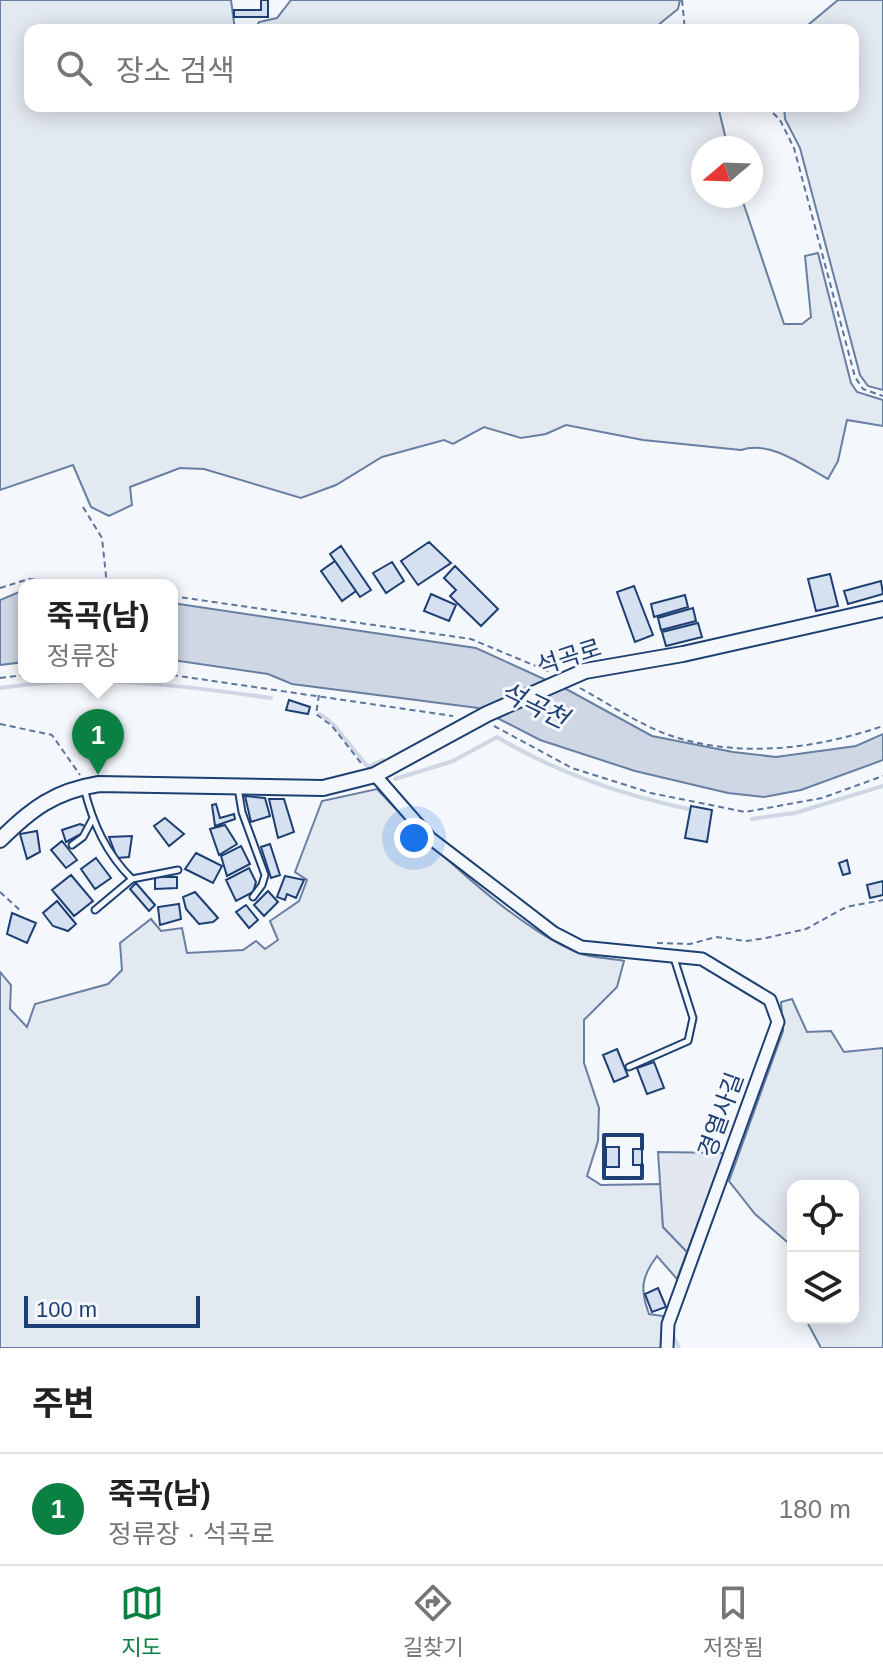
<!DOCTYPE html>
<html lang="ko">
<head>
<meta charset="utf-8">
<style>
	:root { --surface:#fff; --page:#f6f6f6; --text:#222; --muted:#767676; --line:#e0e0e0; --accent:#0b8043 }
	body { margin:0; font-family:Helvetica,"Noto Sans KR",sans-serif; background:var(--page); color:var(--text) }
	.controls { position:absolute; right:24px; bottom:24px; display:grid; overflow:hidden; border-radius:16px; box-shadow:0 4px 20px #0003 }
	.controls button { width:72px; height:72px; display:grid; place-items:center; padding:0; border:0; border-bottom:2px solid var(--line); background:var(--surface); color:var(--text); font:40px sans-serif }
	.compass { position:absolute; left:691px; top:136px; width:72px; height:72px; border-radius:50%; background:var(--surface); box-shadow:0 4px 20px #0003; rotate:251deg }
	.scale { position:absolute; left:24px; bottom:20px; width:176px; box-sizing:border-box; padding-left:8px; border:4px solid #1d3f73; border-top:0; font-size:22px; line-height:28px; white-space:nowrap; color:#1d3f73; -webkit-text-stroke:6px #f4f7fb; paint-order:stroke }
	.you { position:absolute; left:414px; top:838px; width:28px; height:28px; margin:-20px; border:6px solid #fff; border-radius:50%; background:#1a73e8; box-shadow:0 0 0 12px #1a73e833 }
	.badge { display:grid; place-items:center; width:52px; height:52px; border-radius:50%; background:var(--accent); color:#fff; font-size:26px; font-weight:700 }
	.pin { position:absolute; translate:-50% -66px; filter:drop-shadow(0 2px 4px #0008) }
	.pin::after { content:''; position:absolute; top:42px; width:28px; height:24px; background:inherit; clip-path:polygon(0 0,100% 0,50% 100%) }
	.popup { position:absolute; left:18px; top:579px; width:160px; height:104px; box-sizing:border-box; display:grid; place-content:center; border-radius:16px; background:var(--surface); filter:drop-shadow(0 2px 6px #0005); font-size:26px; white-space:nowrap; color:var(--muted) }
	.popup b { font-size:30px; color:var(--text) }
	.popup::after { content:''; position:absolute; left:50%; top:100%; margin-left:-16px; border:16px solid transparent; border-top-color:var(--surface) }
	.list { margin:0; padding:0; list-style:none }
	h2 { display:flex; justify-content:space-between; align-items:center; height:104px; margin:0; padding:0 32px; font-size:34px }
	h2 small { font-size:26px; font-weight:400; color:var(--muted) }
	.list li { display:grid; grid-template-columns:52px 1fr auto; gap:24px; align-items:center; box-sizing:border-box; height:112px; padding:0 32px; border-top:2px solid var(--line) }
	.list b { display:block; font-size:30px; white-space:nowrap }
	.list p { margin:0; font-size:26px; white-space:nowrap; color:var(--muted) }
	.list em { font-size:26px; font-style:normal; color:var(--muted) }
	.icon { flex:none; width:44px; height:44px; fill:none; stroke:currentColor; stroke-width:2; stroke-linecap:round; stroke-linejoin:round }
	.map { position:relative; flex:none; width:883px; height:1348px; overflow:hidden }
	.search { position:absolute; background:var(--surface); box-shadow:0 4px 20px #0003; left:24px; right:24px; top:24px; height:88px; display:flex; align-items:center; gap:20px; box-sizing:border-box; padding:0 28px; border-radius:16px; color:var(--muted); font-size:30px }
	.sheet { height:216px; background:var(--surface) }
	nav { display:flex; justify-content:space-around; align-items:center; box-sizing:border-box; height:112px; border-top:2px solid var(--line); background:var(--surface); font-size:22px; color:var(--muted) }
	nav a { display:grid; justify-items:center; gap:4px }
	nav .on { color:var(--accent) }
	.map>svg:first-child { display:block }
	.green { fill:#e3e9f0; stroke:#687fa3; stroke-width:2 }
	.parking { fill:#e3e8f0; stroke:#687fa3; stroke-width:2 }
	.water { fill:#cfd7e4; stroke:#687fa3; stroke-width:2 }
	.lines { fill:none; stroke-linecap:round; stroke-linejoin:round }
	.stream { stroke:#cfd7e4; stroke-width:4 }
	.building { fill:#d5e0f0; stroke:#1d3f73; stroke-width:2 }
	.lane-casing { stroke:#1d3f73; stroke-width:9 }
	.street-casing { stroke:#1d3f73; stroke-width:15 }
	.secondary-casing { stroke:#1d3f73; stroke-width:18 }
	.path { stroke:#5e769c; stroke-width:2; stroke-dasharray:6 4; stroke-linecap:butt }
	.lane { stroke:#f4f7fb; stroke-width:5 }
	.street { stroke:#f4f7fb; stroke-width:11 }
	.secondary { stroke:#f4f7fb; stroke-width:14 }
	.wall { stroke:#1d3f73; stroke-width:4 }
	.labels { text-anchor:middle; stroke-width:6; stroke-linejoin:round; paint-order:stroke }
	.street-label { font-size:24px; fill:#1d3f73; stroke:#f4f7fb }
	.water-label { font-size:26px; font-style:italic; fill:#1d3f73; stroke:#f4f7fb }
</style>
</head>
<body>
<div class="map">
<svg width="883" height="1348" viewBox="0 0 883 1348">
	<rect width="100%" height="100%" fill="#f4f7fb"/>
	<!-- green -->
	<path class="green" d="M0 0H231L235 30H30V106H718L728 148H703V196H741L784 324H802L811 317 805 256 818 253 851 383 857 392 883 400V426L847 420 838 461 828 479C804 466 770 440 741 450L643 440 566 425 546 434 521 438 484 427 453 444 444 440 382 457 336 485 301 498 204 469 180 468 130 487 132 505 109 516 91 507 73 465 0 490Z
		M291 0H680L678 9 652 30H255L259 22 277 18Z
		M838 0H883V390L868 386 860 375 800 148 785 119 784 106H853V30H802Z
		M377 789C425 841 512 925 576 952 590 958 609 958 624 961L617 987 584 1020V1063L599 1108 598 1141 587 1176 601 1185 661 1184 663 1227 687 1252 677 1279 657 1256C641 1277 640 1290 649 1314L663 1316 662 1348H0V972L11 985 10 1009 27 1027 35 1004 108 984 122 970 120 943 151 919 161 931 182 928 187 953 243 950 256 941 265 949 278 940 270 921 299 901 307 880 295 872 322 801Z
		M792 999 807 1032 831 1031 844 1052 883 1048V1348H821L805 1318H853V1186H793V1247L755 1214 729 1181 783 1031 781 1002Z"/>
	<!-- parking -->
	<path class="parking" d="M658 1152 724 1153 687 1252 663 1227Z"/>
	<!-- water -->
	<path class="water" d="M24 590V662L0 665V600Z
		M172 603 476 648 568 690 652 736 733 752 776 757 856 746 883 734V760L801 790 764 797 728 793 635 771 540 740 478 708 292 684 268 674 172 660Z"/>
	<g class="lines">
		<!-- stream -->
		<path class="stream" d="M0 688C92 674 179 685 271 698
			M320 714 333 724 368 767 383 760
			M395 779 453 761 497 737C557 773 620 794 688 809
			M752 819 795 813 883 786
			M672 1334 679 1348"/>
	</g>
	<!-- building -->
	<path class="building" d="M261 0H268V17H234V10H261Z
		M429 542 451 563 418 585 401 561Z
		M341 546 371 590 360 597 330 554Z
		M335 561 356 591 342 601 321 571Z
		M392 562 404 581 386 593 373 573Z
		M455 566 498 609 481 626 450 596 456 590 444 578Z
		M830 574 838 606 816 611 808 579Z
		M881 581 883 594 848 604 844 591Z
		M634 586 653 635 635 642 617 592Z
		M431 594 456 605 449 621 424 611Z
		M685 595 688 607 654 617 651 604Z
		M693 608 696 621 661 630 658 618Z
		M698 623 702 637 666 646 662 632Z
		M289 700 310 707 308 714 286 710Z
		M245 796 265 798 270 816 251 822Z
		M269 799H284L294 832 278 838Z
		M216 804 220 818 234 814 235 819 215 826 212 805Z
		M691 806 712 810 707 842 685 838Z
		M165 818 184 834 169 846 154 826Z
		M80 824 85 826 83 833 66 842 62 830Z
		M225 825 237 844 219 855 210 829Z
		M37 831 40 852 27 859 20 834Z
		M132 836 129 857 117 858 109 837Z
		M62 841 77 860 66 868 51 850Z
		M270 844 280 875 271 878 261 847Z
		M241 846 250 864 227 876 221 856Z
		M196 853 222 866 213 883 185 869Z
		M96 858 111 878 95 889 81 869Z
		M847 860 850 873 843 875 839 863Z
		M249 868 256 882 253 892 236 901 226 880Z
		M71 875 93 901 74 916 52 890Z
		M285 876 304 880 296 898 287 894 285 900 277 897Z
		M155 877H177V888L155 889Z
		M883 881V895L870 898 867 885Z
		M136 883 155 905 149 911 130 889Z
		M268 891 278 902 264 916 254 905Z
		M195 892 218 918 213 922 199 924 186 909 183 897Z
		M57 901 76 924 68 931 53 926 43 913Z
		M179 904 181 919 160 925 158 907Z
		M246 905 258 920 249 928 236 912Z
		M12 913 36 923 27 943 7 934Z
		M617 1049 628 1076 614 1082 603 1055Z
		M654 1062 664 1088 647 1094 637 1068Z
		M606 1147H619V1167H606Z
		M633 1149H642V1165H633Z
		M658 1288 666 1307 652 1312 645 1294Z"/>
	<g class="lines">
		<!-- lane casing -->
		<g class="lane-casing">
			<path id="lane" d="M84 788C93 824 106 853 132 879
				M238 788 242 812 265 875 262 885 253 897
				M72 845 83 837 92 820
				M95 910 132 879 178 870
				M629 1067 688 1041 693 1018 674 958"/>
		</g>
		<!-- street casing -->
		<g class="street-casing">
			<path id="street" d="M375 775 430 838 554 933 581 947 702 959 770 1000 778 1022 668 1324 667 1348"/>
		</g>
		<!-- secondary casing -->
		<g class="secondary-casing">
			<path id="secondary" d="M0 840C31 809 55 791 99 784L323 788 375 775 487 714 585 671 683 654 883 609"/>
		</g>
		<!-- path -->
		<path class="path" d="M682 0 685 30
			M766 106 780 120 794 148 855 377 863 389 883 396
			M83 507 102 538 107 585
			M0 588 29 579 97 585
			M172 596 471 639 550 672
			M172 675 453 716
			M0 678 24 675
			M580 688C611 705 644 728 678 738 747 758 818 748 883 726
			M319 695 316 714 332 726 361 763
			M0 724 52 735 80 775
			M494 726 572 768 651 793 745 812 822 798 883 776
			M0 892 22 912
			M657 943 690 944 716 937 746 941 766 938 806 929 846 907 883 900"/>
		<!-- lane -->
		<use href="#lane" class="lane"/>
		<!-- street -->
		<use href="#street" class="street"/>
		<!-- secondary -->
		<use href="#secondary" class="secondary"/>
		<!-- wall -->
		<path class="wall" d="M642 1165V1178H604V1135H642V1149"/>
	</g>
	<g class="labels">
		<!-- street labels -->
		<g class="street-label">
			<text transform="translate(569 657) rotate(-18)" y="8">석곡로</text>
			<text transform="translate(721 1115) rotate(-70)" y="8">경열사길</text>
		</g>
		<!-- water labels -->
		<g class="water-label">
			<text transform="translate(534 705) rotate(26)" y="9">석곡천</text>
		</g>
	</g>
</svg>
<div class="controls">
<button><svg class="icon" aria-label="locate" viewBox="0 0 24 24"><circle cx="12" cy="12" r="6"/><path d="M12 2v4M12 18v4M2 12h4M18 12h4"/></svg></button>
<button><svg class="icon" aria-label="layers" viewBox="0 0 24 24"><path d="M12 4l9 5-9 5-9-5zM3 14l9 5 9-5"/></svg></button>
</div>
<svg class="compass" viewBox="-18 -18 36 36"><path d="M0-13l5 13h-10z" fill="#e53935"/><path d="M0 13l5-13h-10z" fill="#767676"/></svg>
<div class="scale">100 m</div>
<div class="you"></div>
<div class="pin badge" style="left:98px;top:775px">1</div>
<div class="popup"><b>죽곡(남)</b>정류장</div>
<div class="search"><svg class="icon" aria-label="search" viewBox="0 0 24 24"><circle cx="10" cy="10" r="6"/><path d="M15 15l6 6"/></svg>장소 검색</div>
</div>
<section class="sheet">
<h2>주변<small></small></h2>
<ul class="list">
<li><span class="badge">1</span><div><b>죽곡(남)</b><p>정류장 · 석곡로</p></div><em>180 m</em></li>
</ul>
</section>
<nav>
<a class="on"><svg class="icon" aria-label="map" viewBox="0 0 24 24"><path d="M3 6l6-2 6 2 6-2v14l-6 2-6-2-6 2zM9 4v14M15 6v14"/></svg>지도</a>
<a><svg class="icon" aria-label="directions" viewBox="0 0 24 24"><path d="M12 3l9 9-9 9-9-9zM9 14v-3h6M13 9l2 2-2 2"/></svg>길찾기</a>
<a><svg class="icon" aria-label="saved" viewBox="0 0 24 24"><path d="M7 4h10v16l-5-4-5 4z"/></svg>저장됨</a>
</nav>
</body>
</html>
